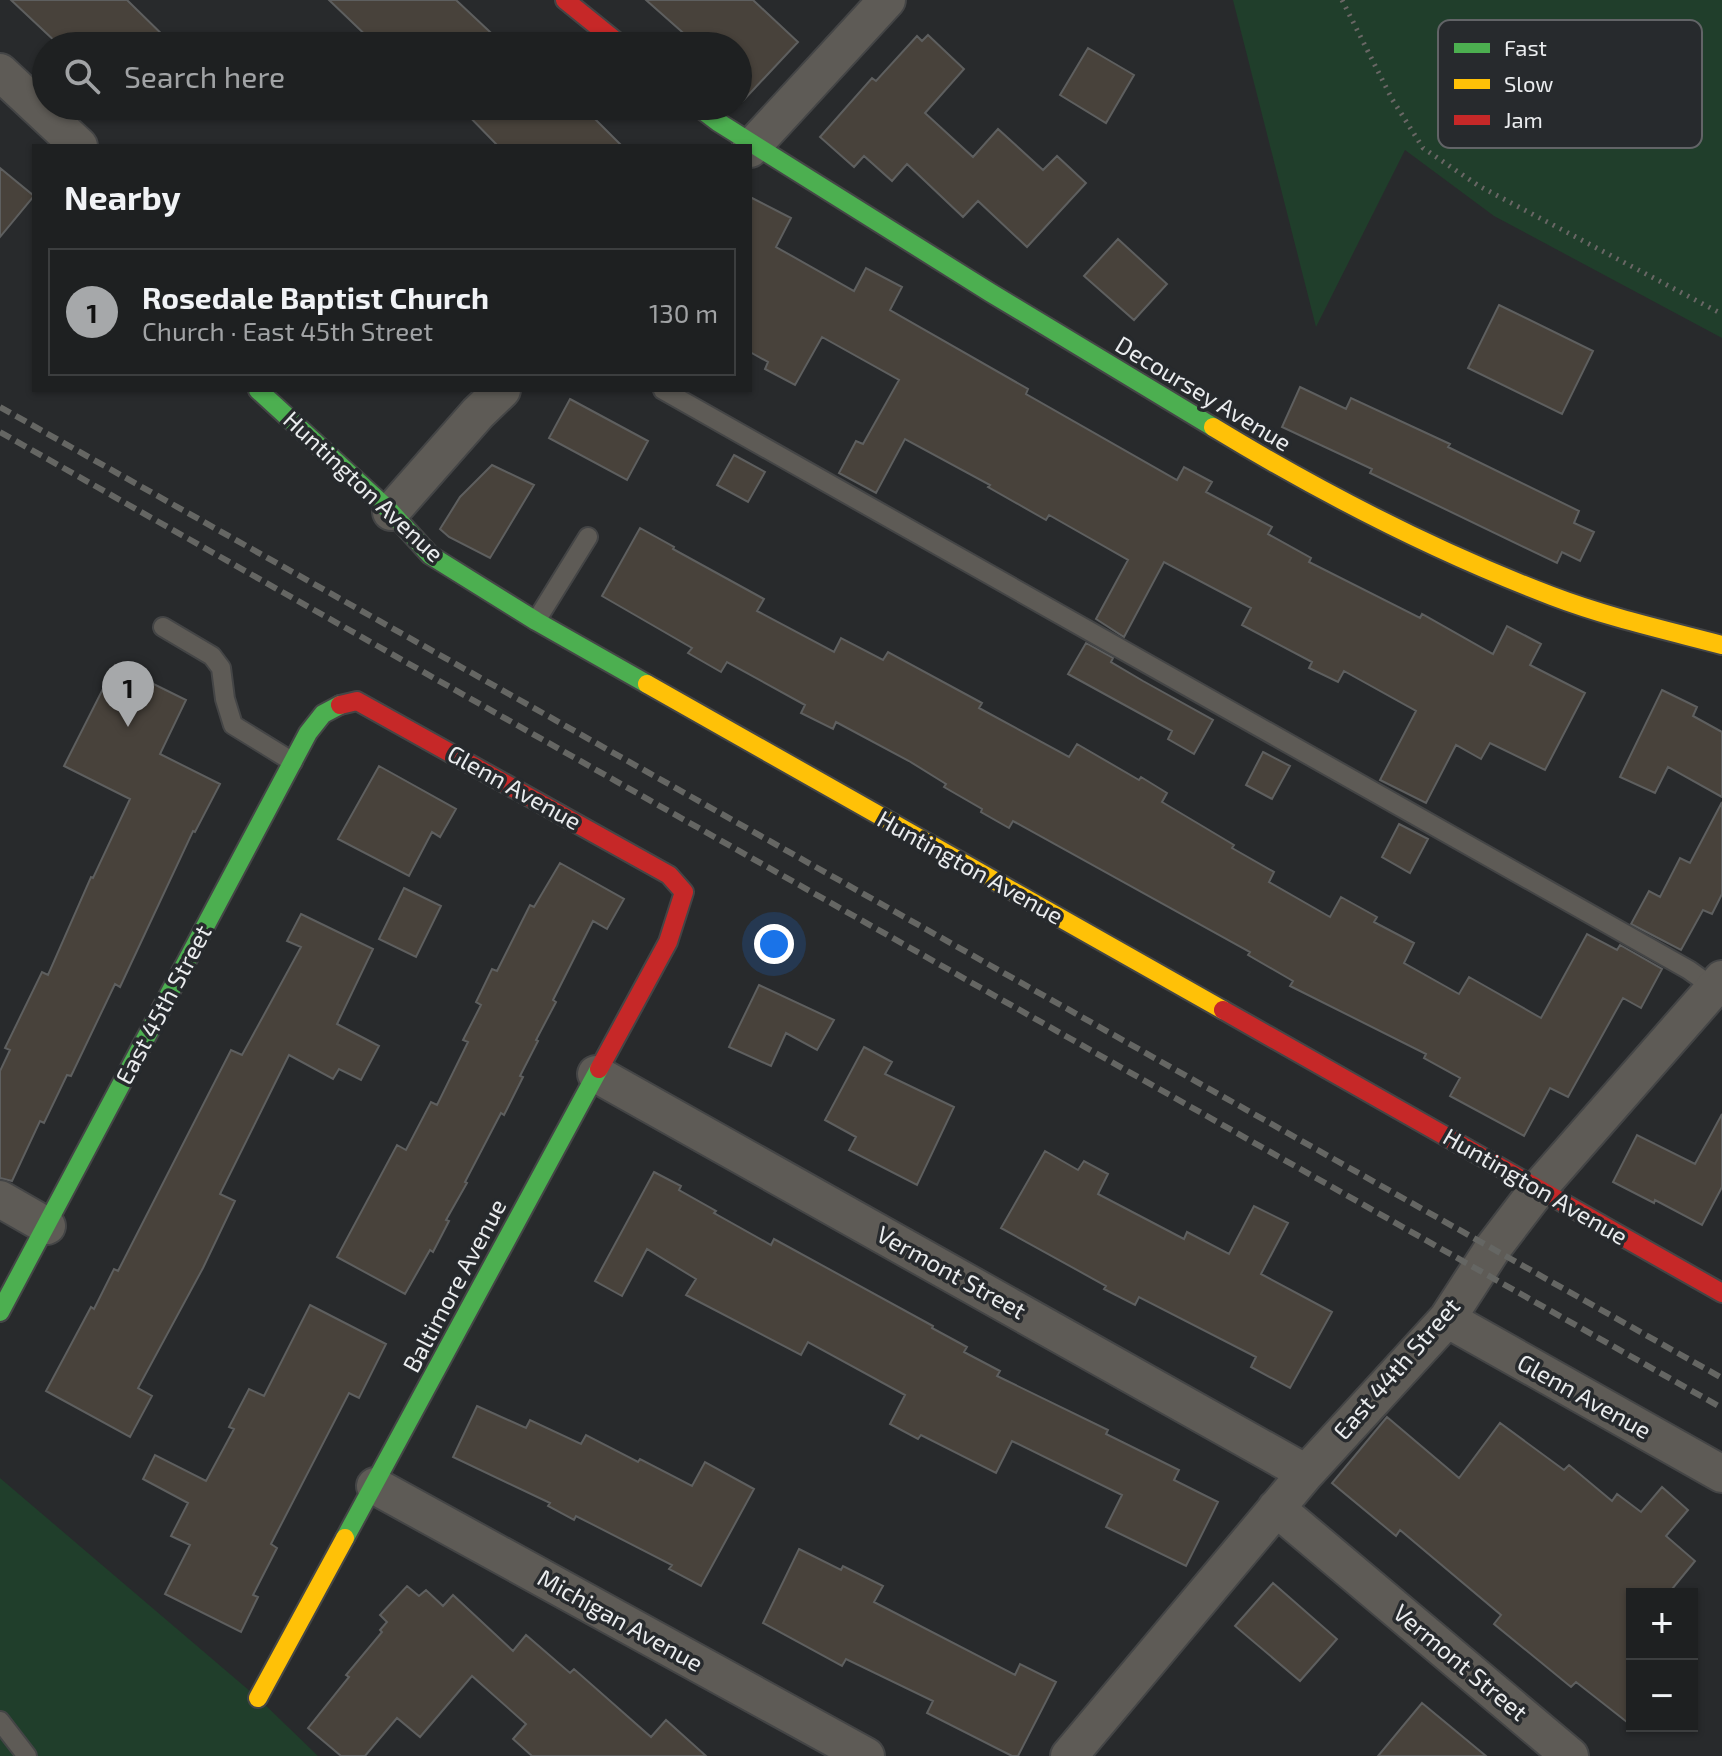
<!DOCTYPE html>
<html lang="en">
<head>
<meta charset="utf-8">
<style>
	:root { --surface:#1e2021; --page:#2b2d2e; --text:#f1f3f6; --muted:#a1a3a5; --line:#3c3e3f; --accent:#a6a8aa }
	body { margin:0; font-family:"Exo 2",sans-serif; background:var(--page); color:var(--text) }
	.controls { position:absolute; right:24px; bottom:24px; display:grid; overflow:hidden; border-radius:0px; box-shadow:0 2px 6px #0004 }
	.controls button { width:72px; height:72px; display:grid; place-items:center; padding:0; border:0; border-bottom:2px solid var(--line); background:var(--surface); color:var(--text); font:40px sans-serif }
	.you { position:absolute; left:774px; top:944px; width:28px; height:28px; margin:-20px; border:6px solid #fff; border-radius:50%; background:#1a73e8; box-shadow:0 0 0 12px #1a73e833 }
	.badge { display:grid; place-items:center; width:52px; height:52px; border-radius:50%; background:var(--accent); color:#111; font-size:26px; font-weight:700 }
	.pin { position:absolute; translate:-50% -66px; filter:drop-shadow(0 2px 4px #0008) }
	.pin::after { content:''; position:absolute; top:42px; width:28px; height:24px; background:inherit; clip-path:polygon(0 0,100% 0,50% 100%) }
	.list { margin:0; padding:0; list-style:none }
	h2 { display:flex; justify-content:space-between; align-items:center; height:104px; margin:0; padding:0 32px; font-size:34px }
	h2 small { font-size:26px; font-weight:400; color:var(--muted) }
	.list li { display:grid; grid-template-columns:52px 1fr auto; gap:24px; align-items:center; box-sizing:border-box; height:128px; margin:0 16px 16px; padding:0 16px; border:2px solid var(--line); border-radius:0px }
	.list b { display:block; font-size:30px; white-space:nowrap }
	.list p { margin:0; font-size:26px; white-space:nowrap; color:var(--muted) }
	.list em { font-size:26px; font-style:normal; color:var(--muted) }
	.icon { flex:none; width:44px; height:44px; fill:none; stroke:currentColor; stroke-width:2; stroke-linecap:round; stroke-linejoin:round }
	.map { position:relative; flex:none; width:1722px; height:1756px; overflow:hidden }
	.search { position:absolute; background:var(--surface); box-shadow:0 2px 6px #0004; left:32px; top:32px; width:720px; height:88px; display:flex; align-items:center; gap:20px; box-sizing:border-box; padding:0 28px; border-radius:44px; color:var(--muted); font-size:30px }
	.panel { position:absolute; background:var(--surface); box-shadow:0 2px 6px #0004; left:32px; top:144px; width:720px; height:248px; border-radius:0px }
	.map>svg:first-child { display:block }
	.green { fill:#203e2b }
	.building { fill:#48423b; stroke:#5e5f5f; stroke-width:2 }
	.lines { fill:none; stroke-linecap:round; stroke-linejoin:round }
	.lane-casing { stroke:#444546; stroke-width:22 }
	.street-casing { stroke:#444546; stroke-width:40 }
	.fast-casing { stroke:#444546; stroke-width:22 }
	.slow-casing { stroke:#444546; stroke-width:22 }
	.jam-casing { stroke:#444546; stroke-width:22 }
	.path { stroke:#696765; stroke-width:5; stroke-dasharray:2 6; stroke-linecap:butt }
	.lane { stroke:#5e5b56; stroke-width:18 }
	.street { stroke:#5e5b56; stroke-width:36 }
	.fast { stroke:#4caf50; stroke-width:18 }
	.slow { stroke:#ffc107; stroke-width:18 }
	.jam { stroke:#c62828; stroke-width:18 }
	.rail { stroke:#656663; stroke-width:6; stroke-dasharray:12 6; stroke-linecap:butt }
	.labels { text-anchor:middle; stroke-width:7; stroke-linejoin:round; paint-order:stroke }
	.street-label { font-size:24px; fill:#eaecee; stroke:#272a2d }
	.key { fill:#272a2d; stroke:#626467; stroke-width:2 }
	.key-label { font-size:22px; fill:#eaecee }
</style>
</head>
<body>
<div class="map">
<svg width="1722" height="1756" viewBox="0 0 1722 1756">
	<rect width="100%" height="100%" fill="#282a2c"/>
	<!-- green -->
	<path class="green" d="M1233 0H1722V338L1494 216 1405 150 1316 327Z
		M0 1478 258 1698 318 1756H0Z"/>
	<!-- building -->
	<path class="building" d="M11 0H127L174 46H60Z
		M329 0H456L505 46H377Z
		M646 0H753L798 42 739 105 738 46H698Z
		M928 35 964 69 925 113 973 157 998 129 1043 170 1057 156 1086 183 1027 247 978 201 963 217 907 164 892 181 864 156 854 167 820 137 872 78 876 81 917 36 922 41Z
		M1088 48 1134 75 1106 123 1060 95Z
		M459 106H582L622 146H498Z
		M0 168 34 196 0 237Z
		M750 197 791 218 776 247 854 291 866 268 902 287 890 310 1028 389 1026 394 1177 480 1184 467 1212 482 1206 492 1272 527 1268 534 1311 558 1309 562 1420 618 1422 614 1493 654 1507 626 1541 644 1530 665 1585 693 1545 770 1490 743 1481 759 1456 745 1426 803 1380 780 1416 711 1344 671 1338 682 1309 668 1312 662 1242 625 1251 608 1164 562 1124 637 1096 619 1128 560 1049 515 1046 520 988 487 990 485 905 439 876 493 839 473 856 441 863 444 899 380 822 337 795 385 765 369 768 362 750 352Z
		M1118 239 1167 284 1134 320 1084 276Z
		M1499 305 1593 351 1562 414 1468 368Z
		M1300 387 1346 409 1351 398 1450 444 1448 447 1579 511 1574 523 1594 532 1580 561 1562 552 1557 563 1370 473 1372 469 1282 427Z
		M570 399 648 441 627 480 549 438Z
		M734 455 765 472 748 502 717 485Z
		M492 465 534 485 490 558 449 537 440 529 460 497Z
		M640 528 674 547 673 549 764 599 757 611 834 652 841 638 883 660 888 652 982 703 979 708 1069 757 1077 744 1139 780 1141 777 1167 793 1162 802 1234 845 1232 848 1274 872 1269 882 1330 917 1341 897 1377 917 1374 922 1414 943 1404 963 1459 994 1469 977 1541 1018 1587 934 1617 950 1620 945 1662 969 1641 1008 1623 998 1568 1097 1550 1088 1524 1136 1450 1096 1460 1078 1424 1058 1426 1054 1290 986 1293 981 1248 955 1250 952 1013 821 1009 828 981 812 982 809 944 787 946 784 909 761 836 722 833 729 801 713 805 705 727 662 721 672 688 653 692 648 602 596Z
		M1086 643 1113 658 1111 662 1143 681 1213 720 1194 754 1168 739 1172 731 1068 674Z
		M115 665 186 700 160 754 220 784 195 832 193 831 120 987 115 984 71 1076 67 1075 44 1123 40 1121 12 1181 0 1178V1071L10 1050 5 1048 42 972 48 975 91 877 93 878 130 799 64 766Z
		M1662 690 1697 707 1693 716 1722 732V797L1668 767 1655 793 1620 777Z
		M1263 752 1290 766 1272 799 1246 785Z
		M379 766 456 809 440 837 432 832 409 876 338 839Z
		M1722 802V894L1712 914 1703 910 1681 950 1631 924 1649 891 1660 897 1680 858 1690 863Z
		M1399 824 1428 839 1410 873 1382 857Z
		M560 863 624 899 607 929 593 921 553 1000 556 1002 536 1040 538 1041 520 1076 523 1077 504 1115 501 1113 465 1182 467 1183 446 1220 449 1221 433 1252 430 1250 405 1294 337 1257 397 1145 406 1150 431 1102 437 1105 468 1042 463 1040 481 1005 476 1002 492 969 497 971 530 905 534 907Z
		M404 888 441 906 416 957 379 939Z
		M301 914 373 949 337 1024 379 1046 361 1080 339 1069 333 1079 289 1055 220 1194 235 1201 203 1268 138 1388 152 1396 130 1437 46 1391 91 1307 94 1309 114 1269 118 1271 231 1050 242 1055 301 947 287 941Z
		M759 985 834 1020 817 1050 786 1033 771 1066 729 1047Z
		M864 1047 892 1062 885 1074 954 1107 917 1185 849 1150 856 1137 825 1120Z
		M1722 1114V1187L1702 1225 1655 1200 1654 1203 1613 1182 1637 1135 1695 1164Z
		M1045 1151 1078 1170 1084 1161 1108 1174 1098 1194 1184 1239 1187 1232 1229 1254 1254 1206 1288 1223 1261 1274 1332 1312 1290 1388 1251 1367 1256 1357 1139 1297 1135 1305 1104 1289 1106 1286 1001 1228Z
		M654 1172 681 1186 679 1190 716 1211 714 1213 771 1245 774 1239 933 1326 932 1328 967 1347 964 1352 1000 1371 997 1376 1108 1430 1106 1434 1179 1470 1174 1480 1218 1502 1186 1566 1106 1527 1122 1495 1012 1441 996 1473 921 1435 918 1439 890 1424 905 1395 808 1342 801 1355 686 1295 696 1279 647 1249 622 1296 595 1281Z
		M310 1305 386 1344 359 1398 349 1393 271 1544 277 1548 253 1595 258 1597 241 1632 165 1594 190 1545 171 1536 188 1503 143 1479 155 1455 206 1481 234 1429 229 1427 249 1389 264 1396Z
		M477 1406 526 1428 530 1420 581 1444 586 1435 638 1462 640 1459 692 1486 705 1462 754 1489 701 1586 669 1569 672 1565 576 1516 574 1520 548 1506 550 1503 453 1457Z
		M1387 1417 1459 1478 1500 1423 1564 1470 1569 1465 1612 1501 1617 1494 1641 1512 1662 1487 1688 1510 1666 1536 1695 1561 1668 1594H1632V1726L1576 1682 1571 1687 1494 1624 1501 1615 1400 1530 1396 1536 1332 1483Z
		M799 1549 841 1570 843 1566 883 1586 874 1602 1015 1675 1020 1664 1056 1682 1018 1756H1012L927 1713 933 1701 846 1659 842 1666 763 1623Z
		M1273 1583 1337 1639 1300 1681 1235 1626Z
		M407 1586 419 1596 426 1590 443 1606 453 1595 513 1651 526 1635 570 1673 574 1669 651 1737 666 1720 706 1756H532L513 1739 526 1724 472 1676 420 1737 397 1718 365 1756H341L308 1728 349 1677 346 1675 382 1632 380 1630 387 1622 380 1615Z
		M1422 1703 1486 1756H1378Z"/>
	<g class="lines">
		<!-- lane casing -->
		<g class="lane-casing">
			<path id="lane" d="M663 390 1689 970 1714 988
				M536 621 588 537
				M163 627 212 656 221 668 225 699 233 725 293 762
				M0 1721 27 1756"/>
		</g>
		<!-- street casing -->
		<g class="street-casing">
			<path id="street" d="M0 72 79 146
				M750 149 887 0
				M391 512 478 413 502 390
				M596 1074 1306 1473
				M0 1199 47 1226
				M1447 1319 1722 1474
				M375 1486 866 1756
				M1276 1508 1570 1756
				M1069 1756 1306 1473 1447 1319 1493 1248 1538 1189 1722 979"/>
		</g>
		<!-- fast casing -->
		<g class="fast-casing">
			<path id="fast" d="M697 106 718 122 991 293 1213 427
				M258 390 391 512 430 555 536 621 647 684
				M0 1312 308 733 323 714 340 705
				M345 1538 599 1069"/>
		</g>
		<!-- slow casing -->
		<g class="slow-casing">
			<path id="slow" d="M1213 427C1320 492 1434 551 1552 596 1607 617 1665 630 1722 645
				M647 684 1223 1010
				M258 1698 345 1538"/>
		</g>
		<!-- jam casing -->
		<g class="jam-casing">
			<path id="jam" d="M565 0 622 46
				M340 705 357 701 669 875 684 892 668 942 599 1069
				M1223 1010 1722 1293"/>
		</g>
		<!-- path -->
		<path class="path" d="M1342 0 1392 99 1423 148 1479 186 1722 314"/>
		<!-- lane -->
		<use href="#lane" class="lane"/>
		<!-- street -->
		<use href="#street" class="street"/>
		<!-- fast -->
		<use href="#fast" class="fast"/>
		<!-- slow -->
		<use href="#slow" class="slow"/>
		<!-- jam -->
		<use href="#jam" class="jam"/>
		<!-- rail -->
		<path class="rail" d="M0 407 1722 1378
			M0 432 1722 1408"/>
	</g>
	<g class="labels">
		<!-- street labels -->
		<g class="street-label">
			<text transform="translate(1203 394) rotate(31)" y="8">Decoursey Avenue</text>
			<text transform="translate(363 487) rotate(43)" y="8">Huntington Avenue</text>
			<text transform="translate(514 788) rotate(29)" y="8">Glenn Avenue</text>
			<text transform="translate(970 868) rotate(29)" y="8">Huntington Avenue</text>
			<text transform="translate(164 1005) rotate(-62)" y="8">East 45th Street</text>
			<text transform="translate(1535 1187) rotate(30)" y="8">Huntington Avenue</text>
			<text transform="translate(951 1273) rotate(29)" y="8">Vermont Street</text>
			<text transform="translate(455 1286) rotate(-62)" y="8">Baltimore Avenue</text>
			<text transform="translate(1397 1369) rotate(-49)" y="8">East 44th Street</text>
			<text transform="translate(1584 1397) rotate(29)" y="8">Glenn Avenue</text>
			<text transform="translate(620 1621) rotate(29)" y="8">Michigan Avenue</text>
			<text transform="translate(1460 1663) rotate(40)" y="8">Vermont Street</text>
		</g>
	</g>
	<!-- legend -->
	<rect x="1438" y="20" width="264" height="128" rx="12" class="key"/>
	<rect x="1454" y="43" width="36" height="10" fill="#4caf50"/>
	<rect x="1454" y="79" width="36" height="10" fill="#ffc107"/>
	<rect x="1454" y="115" width="36" height="10" fill="#c62828"/>
	<g class="key-label">
		<text x="1504" y="56">Fast</text>
		<text x="1504" y="92">Slow</text>
		<text x="1504" y="128">Jam</text>
	</g>
</svg>
<div class="controls">
<button>+</button>
<button>−</button>
</div>
<div class="you"></div>
<div class="pin badge" style="left:128px;top:727px">1</div>
<div class="search"><svg class="icon" aria-label="search" viewBox="0 0 24 24"><circle cx="10" cy="10" r="6"/><path d="M15 15l6 6"/></svg>Search here</div>
<section class="panel">
<h2>Nearby<small></small></h2>
<ul class="list">
<li><span class="badge">1</span><div><b>Rosedale Baptist Church</b><p>Church · East 45th Street</p></div><em>130 m</em></li>
</ul>
</section>
</div>
</body>
</html>
